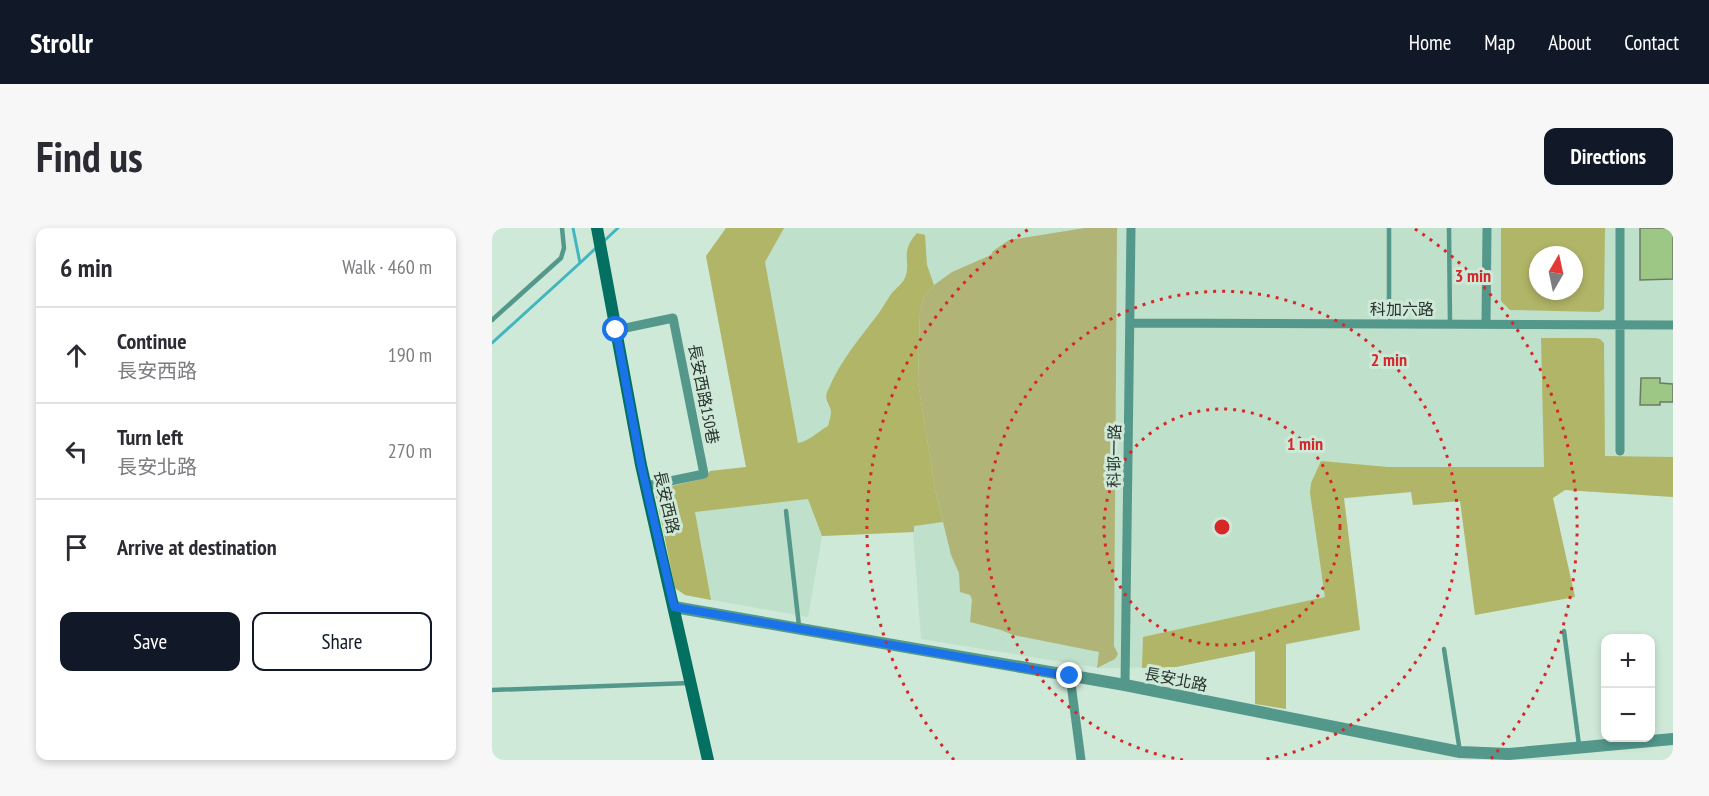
<!DOCTYPE html>
<html lang="en">
<head>
<meta charset="utf-8">
<style>
	:root { --surface:#fff; --page:#f7f7f7; --text:#2b2b33; --muted:#7c7c81; --line:#e1e1e2; --accent:#111827 }
	body { margin:0; font-family:"PT Sans Narrow","Noto Sans TC",sans-serif; background:var(--page); color:var(--text) }
	.controls { position:absolute; right:18px; bottom:18px; display:grid; overflow:hidden; border-radius:12px; box-shadow:0 3px 9px #0003 }
	.controls button { width:54px; height:54px; display:grid; place-items:center; padding:0; border:0; border-bottom:2px solid var(--line); background:var(--surface); color:var(--text); font:30px sans-serif }
	.compass { position:absolute; left:1037px; top:18px; width:54px; height:54px; border-radius:50%; background:var(--surface); box-shadow:0 3px 9px #0003; rotate:9deg }
	.stop { position:absolute; width:18px; height:18px; margin:-14px; border:4px solid #1a73e8; border-radius:50%; background:#fff }
	.stop.end { background:#1a73e8; border-color:#fff; box-shadow:0 2px 6px #0008 }
	.list { margin:0; padding:0; list-style:none }
	h2 { display:flex; justify-content:space-between; align-items:center; height:78px; margin:0; padding:0 24px; font-size:26px }
	h2 small { font-size:20px; font-weight:400; color:var(--muted) }
	.list li { display:grid; grid-template-columns:39px 1fr auto; gap:18px; align-items:center; box-sizing:border-box; height:96px; padding:0 24px; border-top:2px solid var(--line) }
	.list b { display:block; font-size:22px; white-space:nowrap }
	.list p { margin:0; font-size:20px; white-space:nowrap; color:var(--muted) }
	.list em { font-size:20px; font-style:normal; color:var(--muted) }
	.actions { display:flex; gap:12px; padding:18px 24px }
	.actions a { flex:1; padding:14px 0; border:2px solid var(--accent); border-radius:12px; text-align:center; font-size:21px; color:var(--accent) }
	.actions .main { background:var(--accent); color:#fff }
	.icon { flex:none; width:33px; height:33px; fill:none; stroke:currentColor; stroke-width:2; stroke-linecap:round; stroke-linejoin:round }
	.map { position:relative; flex:none; width:1181px; height:532px; overflow:hidden; border-radius:12px }
	header { display:flex; align-items:center; gap:36px; box-sizing:border-box; height:84px; padding:0 30px; background:var(--accent); color:#fff }
	header strong { font-size:28px }
	nav { display:flex; gap:33px; margin-inline-start:auto; font-size:21px }
	.intro { display:flex; align-items:center; justify-content:space-between; box-sizing:border-box; height:144px; padding:0 36px }
	h1 { margin:0; font-size:42px }
	.button { padding:15px 27px; border-radius:12px; background:var(--accent); color:#fff; font-size:21px; font-weight:700 }
	main { display:flex; gap:36px; padding:0 36px }
	aside { flex:1; background:var(--surface); border-radius:12px; box-shadow:0 3px 9px #0003 }
	.map>svg:first-child { display:block }
	.built { fill:#bfe0ca; fill-rule:evenodd }
	.green { fill:#b1b477 }
	.forest { fill:#b1b567; fill-rule:evenodd }
	.lines { fill:none; stroke-linecap:round; stroke-linejoin:round }
	.stream { stroke:#43b5be; stroke-width:3 }
	.building { fill:#9dc784; stroke:#6d7a65; stroke-width:1.5 }
	.service { stroke:#54988b; stroke-width:4.5 }
	.minor { stroke:#54988b; stroke-width:9 }
	.tertiary { stroke:#54988b; stroke-width:12 }
	.secondary { stroke:#037062; stroke-width:12 }
	.route { stroke:#1a73e8; stroke-width:8 }
	.ring { fill:none; stroke:#d62828; stroke-width:3; stroke-dasharray:3 6 }
	.labels { text-anchor:middle; stroke-width:6; stroke-linejoin:round; paint-order:stroke }
	.street-label { font-size:16px; fill:#2a342e; stroke:#cfe9d8 }
	.centre { fill:#d62828; stroke:#cfe9d8; stroke-width:3 }
	.ring-label { font-size:18px; text-anchor:middle; font-weight:bold; fill:#d62828; stroke:#cfe9d8; stroke-width:6; stroke-linejoin:round; paint-order:stroke }
</style>
</head>
<body>
<header>
<strong>Strollr</strong>
<nav><a>Home</a><a>Map</a><a>About</a><a>Contact</a></nav>
</header>
<div class="intro"><h1>Find us</h1><a class="button">Directions</a></div>
<main>
<aside>
<h2>6 min<small>Walk · 460 m</small></h2>
<ul class="list">
<li><svg class="icon" aria-label="ahead" viewBox="0 0 24 24"><path d="M12 20V5M6 11l6-6 6 6"/></svg><div><b>Continue</b><p>長安西路</p></div><em>190 m</em></li>
<li><svg class="icon" aria-label="left" viewBox="0 0 24 24"><path d="M17 20v-9H6M10 6l-5 5 5 5"/></svg><div><b>Turn left</b><p>長安北路</p></div><em>270 m</em></li>
<li><svg class="icon" aria-label="arrive" viewBox="0 0 24 24"><path d="M6 21V4h12l-3 4 3 4H6"/></svg><div><b>Arrive at destination</b></div></li>
</ul>
<div class="actions"><a class="main">Save</a><a>Share</a></div>
</aside>
<div class="map">
<svg width="1181" height="532" viewBox="0 0 1181 532">
	<rect width="100%" height="100%" fill="#cfe9d8"/>
	<!-- built -->
	<path class="built" d="M234 0H1181V269L1073 262 1060 270 968 273 921 277 919 264 852 271 868 402 684 439 608 440 429 411 421 304 330 308 316 389 193 367 183 360 163 262 214 250 218 243 254 239 214 28ZM1046 27H1082V63H1046Z"/>
	<!-- green -->
	<path class="green" d="M593 0H625L622 418 626 426 623 431 605 440 607 424 521 407 509 402 478 394 480 371 478 367 468 364 467 345 459 327 443 261 426 154 428 82 432 69 442 57 460 44 499 27 501 23 517 12Z"/>
	<!-- forest -->
	<path class="forest" d="M234 0H292L273 34 306 215C318 213 325 204 336 198 337 194 339 188 339 184 338 175 331 172 336 162 348 133 368 110 387 85 391 79 395 72 399 66 403 61 409 57 412 52 421 34 406 26 425 5L433 7 435 37 442 57 432 69 428 82 426 154 443 261 451 294 422 298V304L330 308 316 271 203 284 219 372 193 367 183 360 163 262 214 250 218 243 254 239 214 28Z
		M1009 0H1113L1112 81 1107 84 1018 82 1009 73ZM1046 27H1082V63H1046Z
		M1049 110H1103L1108 111 1112 115 1113 228 1181 229V269L1073 262 1061 270 1083 369 983 387 968 273 921 277 919 264 852 270 868 402 794 416V481L763 476V423L684 439 650 440 651 409 833 369 818 265 819 255 829 233 896 239H1052Z"/>
	<g class="lines">
		<!-- stream -->
		<path class="stream" d="M112 13 126 0
			M88 35 105 19
			M0 115 88 35 81 0"/>
	</g>
	<!-- building -->
	<path class="building" d="M1148 0H1181V51L1148 52Z
		M1149 150H1168V155L1181 156V174H1168V177H1148Z"/>
	<g class="lines">
		<!-- service -->
		<path class="service" d="M957 1 958 96
			M0 92 69 30 72 20 70 0
			M897 96V0
			M294 283 307 398
			M1072 403 1087 517
			M952 421 968 524
			M0 462 198 455"/>
		<!-- minor -->
		<path class="minor" d="M1128 0V223
			M638 95 1181 97
			M994 96 995 0
			M124 102 181 90 212 246 154 258
			M578 448 589 532
			M633 457 639 0"/>
		<!-- tertiary -->
		<path class="tertiary" d="M182 379 633 457 968 524 1017 526 1181 511"/>
		<!-- secondary -->
		<path class="secondary" d="M105 0 149 237 216 532"/>
	</g>
	<g class="lines">
		<!-- route -->
		<path class="route" d="M124 102 149 237 182 379 578 448"/>
	</g>
	<!-- distance rings -->
	<g class="ring">
		<circle cx="730" cy="299" r="118"/>
		<path d="M691 532A236 236 0 1 1 769 532"/>
		<path d="M462 532A355 355 0 0 1 537 1M923 1A355 355 0 0 1 998 532"/>
	</g>
	<g class="labels">
		<!-- street labels -->
		<g class="street-label">
			<text x="910" y="87">科加六路</text>
			<text transform="translate(212 166) rotate(79)" y="6">長安西路150巷</text>
			<text transform="translate(622 228) rotate(-89)" y="6">科邨一路</text>
			<text transform="translate(175 274) rotate(77)" y="6">長安西路</text>
			<text transform="translate(684 451) rotate(11)" y="6">長安北路</text>
		</g>
	</g>
	<circle cx="730" cy="299" r="9" class="centre"/>
	<g class="ring-label">
		<text x="981" y="54">3 min</text>
		<text x="897" y="138">2 min</text>
		<text x="813" y="222">1 min</text>
	</g>
</svg>
<div class="controls">
<button>+</button>
<button>−</button>
</div>
<svg class="compass" viewBox="-18 -18 36 36"><path d="M0-13l5 13h-10z" fill="#e53935"/><path d="M0 13l5-13h-10z" fill="#7c7c81"/></svg>
<div class="stop" style="left:124px;top:102px"></div>
<div class="stop end" style="left:578px;top:448px"></div>
</div>
</main>
</body>
</html>
